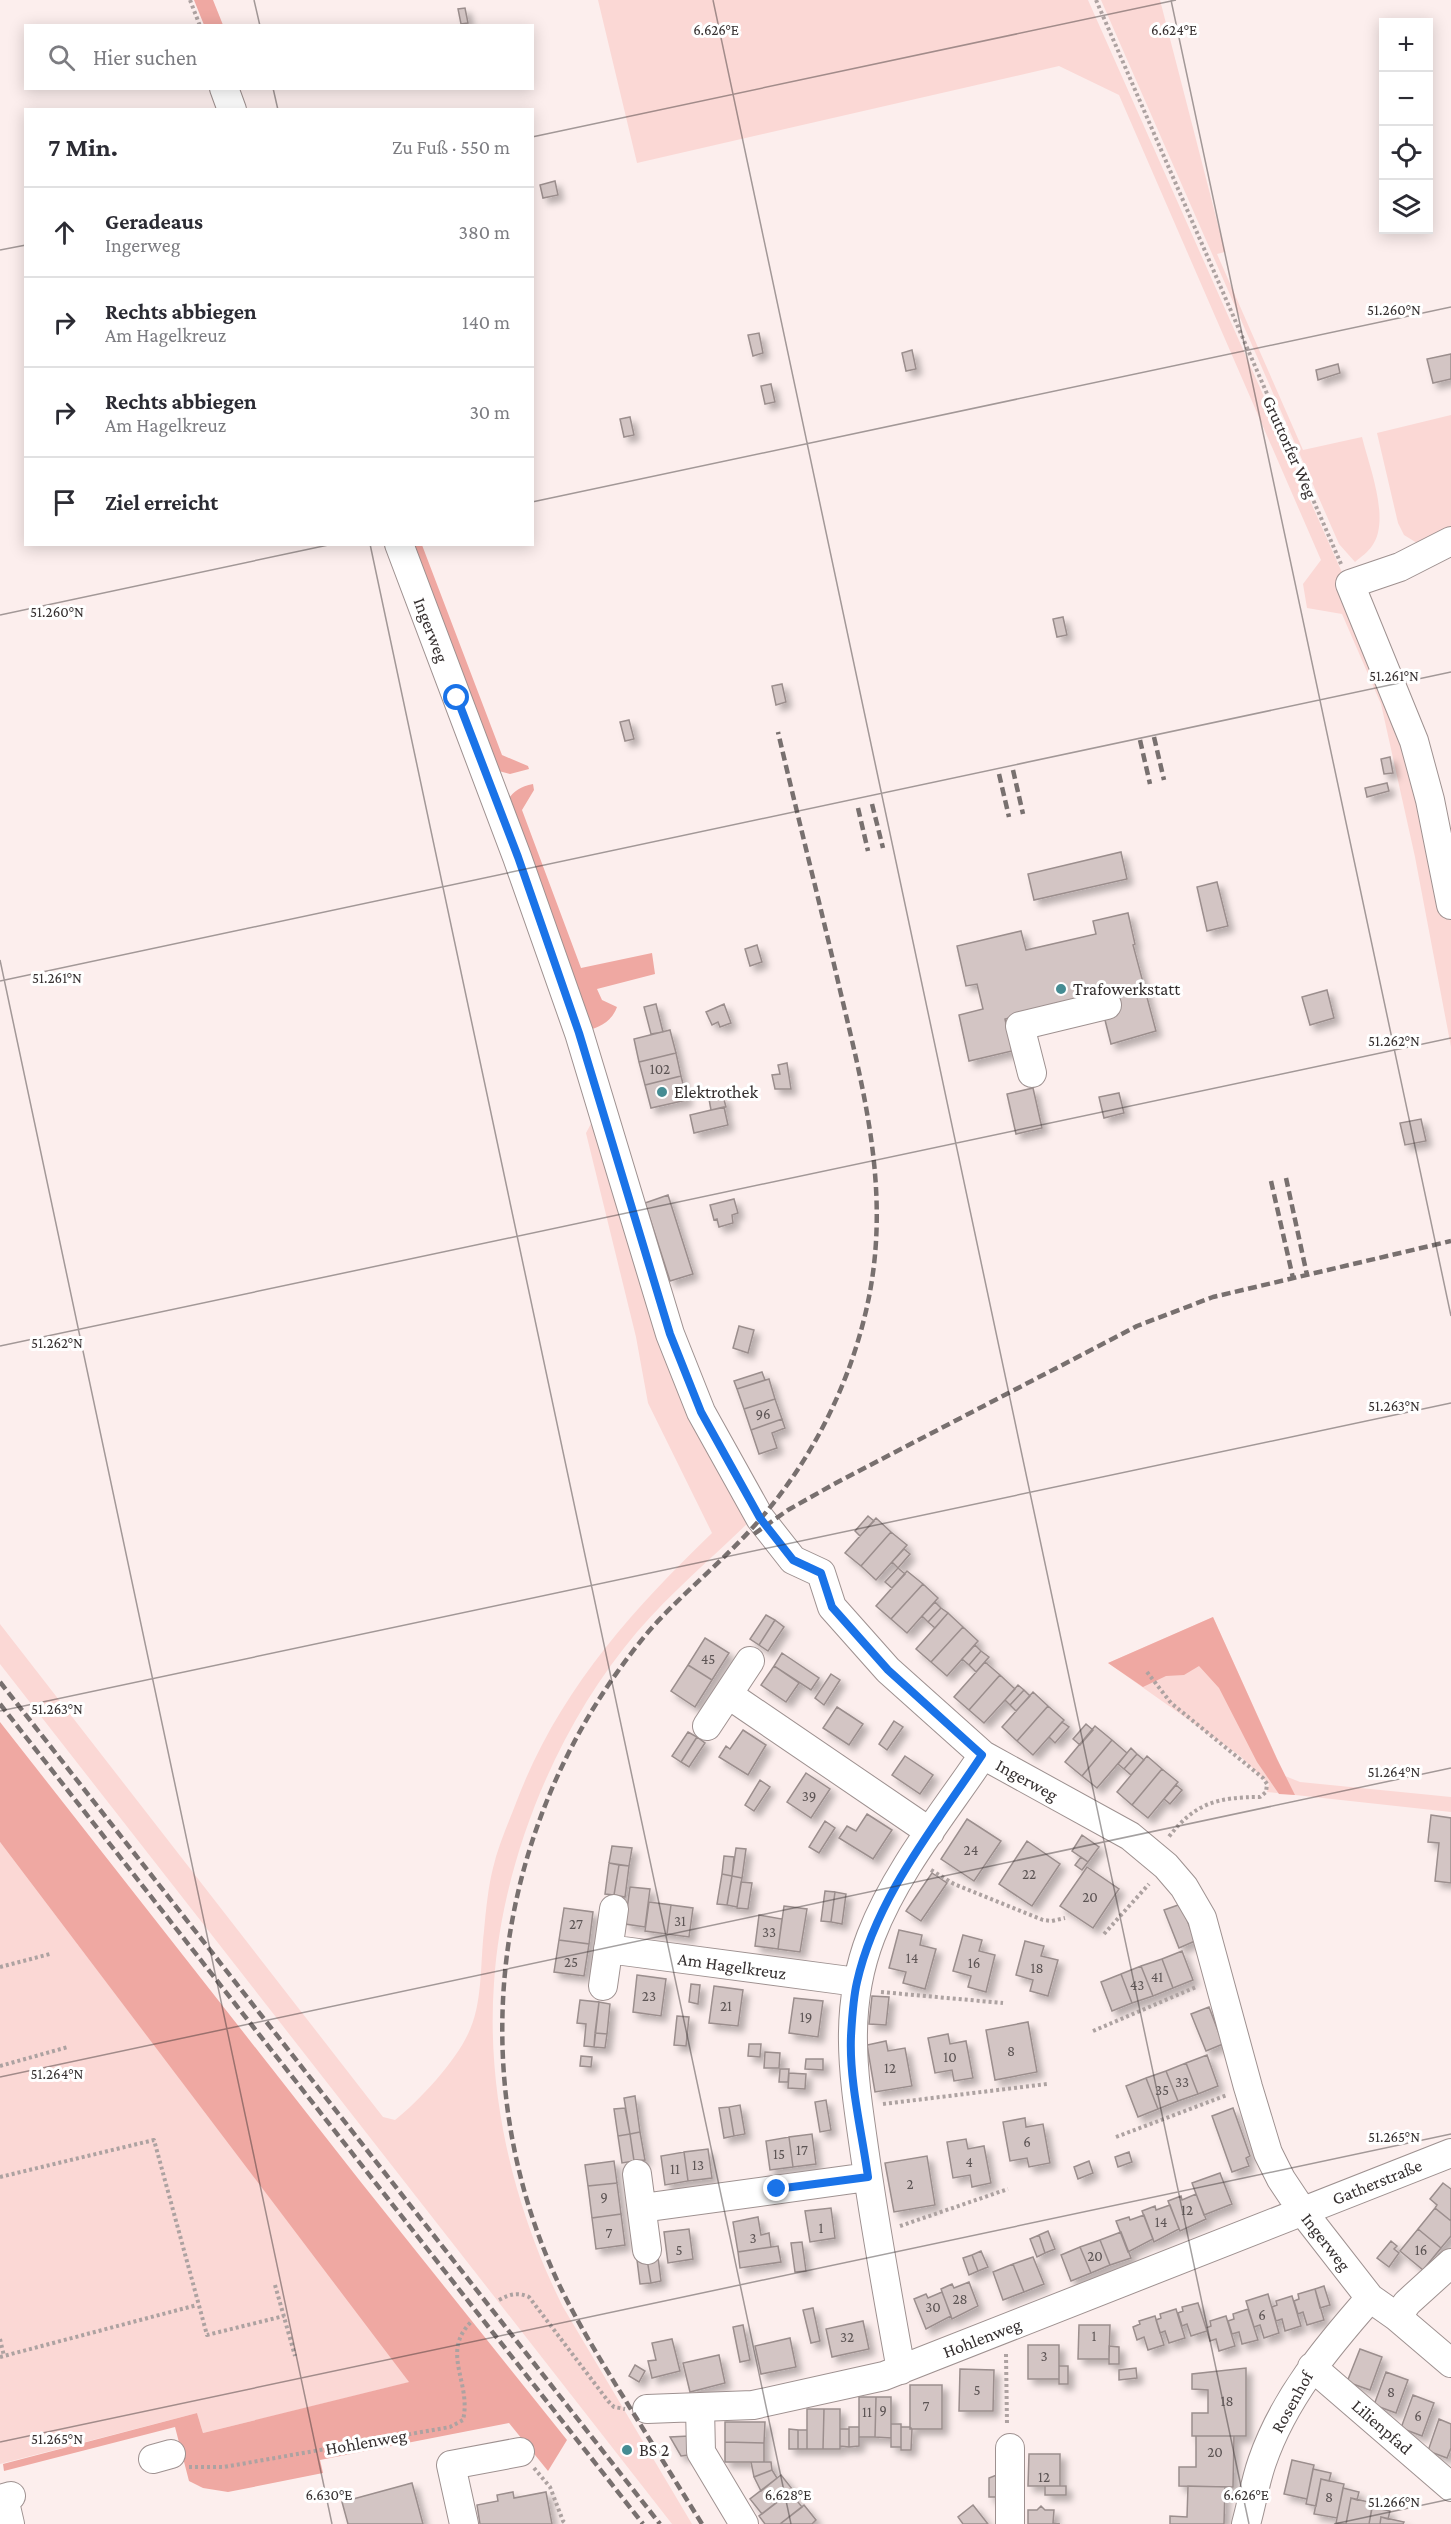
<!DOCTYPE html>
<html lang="de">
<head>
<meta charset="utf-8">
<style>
	:root { --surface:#fff; --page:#f2f2f3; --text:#2b2b33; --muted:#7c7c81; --line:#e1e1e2 }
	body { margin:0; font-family:"Crimson Pro",serif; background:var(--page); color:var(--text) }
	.controls { position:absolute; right:18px; top:18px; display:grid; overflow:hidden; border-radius:0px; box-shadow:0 3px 15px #0003 }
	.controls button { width:54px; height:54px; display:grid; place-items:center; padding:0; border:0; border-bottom:2px solid var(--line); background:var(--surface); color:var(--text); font:30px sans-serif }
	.stop { position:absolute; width:18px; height:18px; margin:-14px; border:4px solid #1a73e8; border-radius:50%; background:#fff }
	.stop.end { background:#1a73e8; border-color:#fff; box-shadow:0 2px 6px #0008 }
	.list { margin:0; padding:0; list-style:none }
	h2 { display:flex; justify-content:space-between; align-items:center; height:78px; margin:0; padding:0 24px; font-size:26px }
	h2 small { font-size:20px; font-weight:400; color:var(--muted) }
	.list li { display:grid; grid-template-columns:39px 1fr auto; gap:18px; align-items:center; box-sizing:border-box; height:90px; padding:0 24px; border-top:2px solid var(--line) }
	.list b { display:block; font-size:22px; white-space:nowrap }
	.list p { margin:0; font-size:20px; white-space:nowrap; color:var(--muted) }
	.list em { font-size:20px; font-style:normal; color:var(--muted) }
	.icon { flex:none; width:33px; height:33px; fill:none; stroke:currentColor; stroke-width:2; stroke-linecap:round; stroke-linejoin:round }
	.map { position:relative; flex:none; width:1451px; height:2524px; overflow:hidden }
	.search { position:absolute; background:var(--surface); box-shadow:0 3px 15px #0003; left:24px; top:24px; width:510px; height:66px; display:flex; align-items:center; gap:15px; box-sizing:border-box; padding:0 21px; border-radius:0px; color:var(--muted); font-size:22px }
	.panel { position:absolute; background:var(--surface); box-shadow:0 3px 15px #0003; left:24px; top:108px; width:510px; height:438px; border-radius:0px }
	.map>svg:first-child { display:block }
	.green { fill:#fbd8d5 }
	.forest { fill:#efa8a2 }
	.building { fill:#d3c5c4; stroke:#9b8e8d; stroke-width:1.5; filter:url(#shadow) }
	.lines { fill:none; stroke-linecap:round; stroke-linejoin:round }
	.minor-casing { stroke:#9e9190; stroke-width:30 }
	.path { stroke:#ada2a1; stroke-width:4; stroke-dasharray:3 3; stroke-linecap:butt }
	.minor { stroke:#fff; stroke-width:28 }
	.rail { stroke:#78706f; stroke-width:4.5; stroke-dasharray:9 4.5; stroke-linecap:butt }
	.route { stroke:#1a73e8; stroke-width:8 }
	.ticks { fill:none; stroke:#352f2f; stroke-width:1.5; stroke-opacity:0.45 }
	.poi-dot { fill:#458c93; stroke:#fff; stroke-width:2 }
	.labels { text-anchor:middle; stroke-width:6; stroke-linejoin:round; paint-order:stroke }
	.number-label { font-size:15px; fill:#5c5454 }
	.street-label { font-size:18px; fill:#352f2f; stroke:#fff }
	.poi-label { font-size:18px; fill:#352f2f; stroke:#fff; text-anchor:start }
	.ticks-label { font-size:15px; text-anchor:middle; fill:#352f2f; stroke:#fff; stroke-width:6; stroke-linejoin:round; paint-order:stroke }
</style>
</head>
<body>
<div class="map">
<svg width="1451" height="2524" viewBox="0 0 1451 2524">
	<defs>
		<filter id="shadow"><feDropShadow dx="5.5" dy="5.5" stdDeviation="3" flood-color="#0004"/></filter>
	</defs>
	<rect width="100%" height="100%" fill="#fceeed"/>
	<!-- green -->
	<path class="green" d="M598 0H1088L1348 586 1428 800 1451 920V1047L1415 857 1381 704 1342 614 1307 608 1303 584 1321 560 1119 95 1059 66 637 163Z
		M1101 0H1160L1225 252 1217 254 1303 450 1362 437C1369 466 1391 520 1372 546 1368 552 1361 557 1355 562L1339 544Z
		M1451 415V531L1417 543 1404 535 1398 523 1377 433Z
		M593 1120 620 1170 756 1515C717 1554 673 1590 637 1632 557 1726 502 1860 494 1983 486 2093 514 2209 563 2307L692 2524H672L0 1664V1624L383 2117 395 2120C419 2101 455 2062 468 2034 483 2004 480 1964 484 1931 486 1910 488 1888 493 1868 498 1846 508 1824 516 1803 557 1694 629 1613 712 1533L648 1403 636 1337 586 1133Z
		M1213 1617 1285 1776 1300 1782 1451 1797V1812L1267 1792 1269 1784 1240 1756 1108 1663Z
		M0 1842 410 2382 203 2433 197 2413 0 2464Z"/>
	<!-- forest -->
	<path class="forest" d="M194 0H213L223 25H204Z
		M403 545H422L502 755 528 766 529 769 510 774 495 770Z
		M533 784 534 790 522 810 581 968 652 953 655 974 597 989 602 1000 617 1007C611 1023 598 1028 582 1032L503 807C511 794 517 787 533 784Z
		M1213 1617 1277 1759 1295 1795 1279 1794 1257 1762 1219 1688 1199 1666 1184 1675 1166 1676 1143 1687 1108 1663Z
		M0 1722 360 2181 567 2440 548 2471 509 2423 320 2460 323 2473 228 2492 203 2488 189 2481 175 2427 4 2471 3 2464 197 2413 203 2433 409 2382 0 1842Z"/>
	<!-- building -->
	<path class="building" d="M465 8 468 23 461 24 458 9Z
		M555 181 558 195 543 198 540 185Z
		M759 333 763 353 753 356 748 335Z
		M912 350 916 369 906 371 902 353Z
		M1451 354V379L1433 383 1427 359Z
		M1338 364 1340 373 1318 380 1316 370Z
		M771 384 775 402 765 404 761 386Z
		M630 417 634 435 624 437 620 419Z
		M1063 617 1067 635 1057 637 1053 619Z
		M782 684 786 702 776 705 772 686Z
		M629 720 634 739 625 741 620 722Z
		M1390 757 1393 773 1384 774 1381 759Z
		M1387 783 1389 791 1367 797 1365 788Z
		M1121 852 1127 879 1034 900 1028 874Z
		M1217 882 1228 926 1207 931 1197 887Z
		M1128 913 1135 944 1133 945 1156 1031 1111 1044 1103 1012 1118 1009 1115 993 1005 1019 1012 1051 969 1061 959 1015 983 1009 977 984 966 986 957 946 1021 931 1026 950 1096 934 1093 921Z
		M757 945 762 962 750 966 745 949Z
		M1327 990 1334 1018 1310 1025 1302 997Z
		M656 1004 663 1032 651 1034 644 1007Z
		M724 1004 731 1023 720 1027 718 1022 712 1025 706 1012Z
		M670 1030 676 1053 639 1062 634 1039Z
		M676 1053 681 1076 645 1085 639 1062Z
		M787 1063 791 1089H775L772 1075 780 1074 778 1065Z
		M681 1076 687 1100 651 1108 645 1085Z
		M1033 1088 1042 1128 1016 1134 1007 1094Z
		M1119 1093 1124 1113 1104 1118 1099 1097Z
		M723 1096 726 1107 711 1110 709 1099Z
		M724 1107 728 1125 694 1133 690 1115Z
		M1421 1119 1426 1141 1405 1145 1400 1123Z
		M668 1195 693 1274 670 1281 645 1203Z
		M734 1199 738 1213 732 1215 733 1223 719 1227 717 1219 714 1220 710 1205Z
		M739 1326 754 1330 748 1353 733 1348Z
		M762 1372 765 1380 737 1389 734 1381Z
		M769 1379 775 1399 744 1409 737 1389Z
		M775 1399 782 1419 751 1430 744 1409Z
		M782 1419 785 1428 772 1433 777 1448 759 1454 751 1430Z
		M868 1516 874 1521 860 1536 855 1531Z
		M876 1518 891 1532 861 1566 845 1553Z
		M891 1532 907 1545 876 1580 861 1566Z
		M904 1549 910 1554 898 1568 892 1562Z
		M898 1568 905 1574 892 1588 885 1582Z
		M907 1571 923 1584 891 1619 876 1606Z
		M923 1584 938 1598 907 1633 891 1619Z
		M935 1602 941 1608 928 1622 922 1616Z
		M941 1608 948 1613 935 1628 928 1622Z
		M948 1613 963 1627 931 1662 916 1649Z
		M766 1615 775 1620 759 1645 750 1639Z
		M775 1620 784 1627 768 1651 759 1645Z
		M963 1627 978 1641 947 1676 931 1662Z
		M705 1638 729 1653 712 1680 688 1665Z
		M975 1645 981 1651 969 1665 962 1659Z
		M981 1651 989 1657 976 1672 969 1665Z
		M782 1653 819 1678 811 1690 774 1666Z
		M985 1662 1000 1675 969 1710 954 1697Z
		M688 1665 712 1680 695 1707 671 1691Z
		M774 1666 799 1683 786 1702 761 1685Z
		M831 1674 840 1680 824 1705 815 1698Z
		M1000 1675 1015 1689 984 1723 969 1710Z
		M1018 1685 1024 1690 1010 1705 1005 1700Z
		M1024 1690 1030 1696 1016 1711 1010 1705Z
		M1033 1692 1048 1706 1017 1741 1002 1727Z
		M1048 1706 1064 1720 1033 1755 1017 1741Z
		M837 1707 863 1724 849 1745 823 1728Z
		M894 1721 903 1727 887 1750 879 1744Z
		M1062 1722 1069 1727 1055 1743 1049 1737Z
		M1086 1724 1093 1730 1080 1745 1073 1739Z
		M1095 1726 1112 1740 1082 1776 1065 1762Z
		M743 1730 766 1745 748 1775 719 1757 726 1746 730 1749Z
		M688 1732 697 1737 681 1762 672 1756Z
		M697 1737 705 1743 689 1767 681 1762Z
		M1112 1740 1127 1753 1097 1788 1082 1776Z
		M1131 1748 1137 1754 1124 1769 1118 1764Z
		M1137 1754 1144 1760 1131 1775 1124 1769Z
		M905 1756 933 1775 920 1794 892 1775Z
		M1147 1756 1162 1769 1132 1805 1117 1792Z
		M1162 1769 1178 1782 1148 1818 1132 1805Z
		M806 1773 830 1789 811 1818 787 1802Z
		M760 1780 770 1787 754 1811 745 1805Z
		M1176 1785 1182 1790 1170 1804 1164 1799Z
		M867 1814 892 1830 873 1859 839 1838 847 1826 856 1831Z
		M1431 1815 1451 1818V1883L1435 1881 1439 1843 1428 1842Z
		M967 1819 1001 1841 974 1881 941 1859Z
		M825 1821 835 1828 819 1853 809 1847Z
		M1082 1835 1099 1847 1088 1862 1072 1851Z
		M1027 1841 1060 1864 1032 1906 999 1884Z
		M612 1846 632 1848 629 1866 609 1863Z
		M736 1848 746 1849 742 1878 732 1876Z
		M724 1856 734 1857 732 1876 722 1874Z
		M1081 1857 1088 1862 1082 1870 1075 1865Z
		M609 1863 619 1865 614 1895 605 1894Z
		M619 1865 629 1866 625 1897 614 1895Z
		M1087 1867 1119 1889 1093 1928 1060 1906Z
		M932 1873 947 1883 921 1921 906 1911Z
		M722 1874 732 1876 727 1905 717 1904Z
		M732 1876 742 1878 737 1907 727 1905Z
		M741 1882 752 1883 748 1909 737 1908Z
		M630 1887 650 1889 645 1927 625 1924Z
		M825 1891 835 1892 831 1922 821 1921Z
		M835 1892 846 1894 842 1924 831 1922Z
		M649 1902 671 1905 667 1934 645 1931Z
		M1181 1904 1195 1941 1179 1948 1164 1910Z
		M671 1905 693 1908 689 1937 667 1934Z
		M784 1906 807 1909 800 1952 778 1949Z
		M564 1908 593 1912 589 1944 559 1940Z
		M759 1915 782 1919 778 1949 755 1946Z
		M899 1930 922 1935 920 1945 936 1949 925 1989 903 1983 906 1972 889 1968Z
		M963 1935 982 1940 979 1951 995 1955 986 1992 968 1987 971 1976 953 1971Z
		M559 1940 589 1944 584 1976 554 1972Z
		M1025 1941 1044 1946 1041 1956 1058 1960 1048 1996 1030 1991 1033 1980 1016 1975Z
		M1182 1951 1193 1980 1173 1988 1162 1959Z
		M1162 1959 1173 1988 1153 1996 1141 1966Z
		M1141 1966 1153 1996 1132 2003 1121 1974Z
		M1121 1974 1132 2003 1112 2011 1101 1982Z
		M637 1975 666 1979 661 2016 633 2012Z
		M691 1984 700 1985 698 2004 689 2002Z
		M714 1986 743 1990 738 2026 709 2023Z
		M872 1996 889 1997 886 2025 869 2024Z
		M794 1998 823 2001 818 2037 789 2033Z
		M580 2000 599 2002 594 2047 584 2046 586 2024 577 2023Z
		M599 2002 610 2004 607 2034 595 2033Z
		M1209 2007 1223 2044 1206 2051 1191 2014Z
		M677 2016 689 2017 686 2046 674 2045Z
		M1028 2022 1037 2072 995 2080 986 2030Z
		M595 2033 607 2034 605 2048 594 2047Z
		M948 2034 950 2044 966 2041 973 2078 954 2081 952 2070 935 2073 928 2038Z
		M886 2041 888 2051 905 2048 912 2086 875 2092 867 2045Z
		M749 2044H761L760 2057 748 2056Z
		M765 2052 780 2053 779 2068H764Z
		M1207 2055 1218 2086 1198 2094 1186 2063Z
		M581 2056 592 2057 591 2067 580 2066Z
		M806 2059H823V2070L805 2069Z
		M1186 2063 1198 2094 1178 2101 1166 2071Z
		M780 2069H789L788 2082H779Z
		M1166 2071 1178 2101 1158 2109 1146 2078Z
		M789 2073 806 2074 805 2089 788 2088Z
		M1146 2078 1158 2109 1138 2117 1126 2086Z
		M635 2096 640 2132 630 2134 624 2098Z
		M826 2100 831 2130 820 2132 815 2102Z
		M740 2105 745 2134 734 2136 729 2107Z
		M729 2107 734 2136 724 2138 719 2108Z
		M625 2108 630 2134 618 2136 614 2109Z
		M1233 2108 1250 2156 1246 2158 1249 2166 1232 2172 1212 2116Z
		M1025 2118 1026 2127 1043 2124 1050 2163 1029 2167 1027 2158 1010 2161 1003 2122Z
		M640 2132 645 2160 634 2161 630 2134Z
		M630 2134 634 2161 622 2163 618 2136Z
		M812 2134 816 2164 793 2167 789 2137Z
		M789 2137 793 2167 770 2170 766 2141Z
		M966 2139 968 2149 984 2146 991 2183 972 2187 970 2175 953 2178 947 2142Z
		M708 2149 712 2178 688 2181 684 2152Z
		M684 2152 688 2181 665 2185 661 2156Z
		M1129 2152 1132 2162 1118 2167 1115 2157Z
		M927 2156 935 2205 894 2212 885 2163Z
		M614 2161 617 2183 588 2186 585 2165Z
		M1089 2161 1093 2173 1078 2179 1074 2167Z
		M1220 2173 1232 2204 1204 2215 1192 2183Z
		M617 2183 621 2214 592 2218 588 2186Z
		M1443 2183 1451 2189V2221L1435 2208 1437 2205 1430 2199Z
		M1196 2194 1206 2219 1180 2231 1168 2201 1181 2196 1182 2200Z
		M1170 2205 1179 2229 1154 2242 1142 2211 1155 2206 1156 2210Z
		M831 2208 835 2238 810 2242 805 2211Z
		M1435 2208 1451 2221V2236L1441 2248 1418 2229Z
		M621 2214 625 2245 596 2249 592 2218Z
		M1144 2215 1153 2239 1128 2252 1116 2221 1129 2217 1130 2220Z
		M758 2217 761 2235 769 2233 771 2247 738 2252 733 2222Z
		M689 2229 693 2259 668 2263 664 2232Z
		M1418 2229 1441 2248 1423 2270 1400 2251Z
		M1048 2231 1055 2249 1045 2253 1039 2235Z
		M1121 2232 1131 2258 1110 2265 1100 2240Z
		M1039 2235 1045 2253 1037 2257 1030 2239Z
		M1100 2240 1110 2265 1091 2273 1080 2247Z
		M1391 2241 1397 2246 1394 2249 1399 2253 1389 2267 1377 2258Z
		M802 2242 806 2271 795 2272 791 2243Z
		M778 2246 781 2262 740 2268 738 2252Z
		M1080 2247 1091 2273 1071 2281 1061 2255Z
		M981 2251 988 2267 978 2271 972 2255Z
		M972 2255 978 2271 969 2275 963 2258Z
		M658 2257 661 2281 651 2283 647 2259Z
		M1033 2257 1044 2284 1024 2292 1013 2264Z
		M647 2259 651 2283 640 2284 637 2260Z
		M1013 2264 1024 2292 1003 2300 993 2272Z
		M969 2282 978 2306 952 2319 941 2289 952 2284 954 2288Z
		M1324 2286 1330 2305 1320 2308 1315 2289Z
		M1315 2289 1324 2320 1307 2325 1303 2312 1298 2314 1294 2301 1299 2299 1298 2294Z
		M942 2292 951 2316 926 2329 914 2299 926 2294 928 2298Z
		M1268 2294 1279 2333 1264 2338 1260 2325 1254 2327 1246 2301Z
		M1292 2296 1301 2326 1285 2331 1282 2319 1276 2321 1272 2307 1277 2305 1276 2301Z
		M1198 2303 1207 2331 1191 2336 1187 2324 1182 2326 1178 2313 1183 2311 1182 2307Z
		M813 2308 820 2341 811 2343 803 2310Z
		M1176 2309 1185 2338 1169 2343 1165 2331 1160 2333 1156 2320 1161 2318 1160 2314Z
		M1248 2309 1258 2340 1242 2344 1239 2332 1232 2334 1228 2321 1234 2319 1233 2314Z
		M1155 2316 1164 2345 1148 2350 1144 2337 1137 2340 1133 2327 1140 2324 1139 2321Z
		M1226 2316 1235 2346 1219 2351 1216 2339 1210 2341 1206 2328 1211 2326 1210 2321Z
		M863 2321 869 2349 832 2357 826 2329Z
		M743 2325 750 2360 740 2362 733 2327Z
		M1079 2325H1110L1109 2359H1078Z
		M790 2338 796 2367 761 2374 755 2346Z
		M672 2339 680 2371 652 2378 648 2361 656 2360 652 2343Z
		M1028 2345H1059V2379H1028Z
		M1109 2346 1119 2347V2364H1109Z
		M1360 2349 1382 2357 1370 2390 1347 2382Z
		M719 2355 725 2383 690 2392 683 2363Z
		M635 2365 645 2371 639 2382 629 2376Z
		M1059 2366H1068V2384H1059Z
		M1136 2368 1137 2378 1119 2380V2370Z
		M1246 2368V2436H1192V2413H1208V2390L1192 2389V2374Z
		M960 2369 994 2370 993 2411H959Z
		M1386 2372 1408 2380 1396 2413 1374 2405Z
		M910 2385H942V2429H910Z
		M1413 2395 1434 2403 1422 2436 1401 2428Z
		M859 2397H876L875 2437H859Z
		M876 2397H891V2438L875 2437Z
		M807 2409H824L823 2449H807Z
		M824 2409H840V2449H823Z
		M1439 2419 1451 2424V2448L1447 2458 1428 2451Z
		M725 2422H765L764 2443 725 2442Z
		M891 2424H901V2447H891Z
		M849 2427H859V2446L849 2447Z
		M901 2427H910L912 2429 911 2450H901Z
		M789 2429 798 2430V2449H789Z
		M840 2429H849V2447L840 2446Z
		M798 2430H807V2449H798Z
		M689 2436V2455L681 2456 670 2437Z
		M1196 2436H1234L1233 2487 1179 2486V2467H1196Z
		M725 2442 764 2443V2462H725Z
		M1029 2454H1060V2486H1028Z
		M1292 2460 1314 2465 1307 2499 1284 2494Z
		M751 2462H771L772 2470 754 2477Z
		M1313 2469 1331 2473 1329 2481 1321 2479 1316 2506 1306 2504Z
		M772 2470 777 2478 761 2491 754 2477Z
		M999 2474V2497H989V2478Z
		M781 2475 793 2490 762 2514 750 2499Z
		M1321 2479 1344 2484 1337 2518 1314 2514Z
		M412 2483 423 2524H348L342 2502Z
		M1045 2486H1066V2495H1045Z
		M1188 2486 1225 2487 1224 2524H1170V2516L1187 2517Z
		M1343 2488 1359 2492 1357 2500 1351 2498 1346 2524 1336 2523Z
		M513 2492 514 2498 546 2492 552 2524H480L477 2505 498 2501 497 2495Z
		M790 2492 802 2507 780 2524H765L759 2516Z
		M1351 2498 1373 2503 1369 2524H1346Z
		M804 2505 816 2520 812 2524H780Z
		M973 2505 988 2524H963L958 2517Z
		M1041 2506 1045 2510H1054L1053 2523 1060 2524H1028V2510H1037Z
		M1372 2507 1390 2511 1388 2519 1381 2517 1380 2524H1369Z
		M1381 2517 1404 2522 1403 2524H1380Z"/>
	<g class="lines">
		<!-- minor casing -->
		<g class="minor-casing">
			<path id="minor" d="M224 88 232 110
				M1451 541 1400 567 1350 584 1414 741 1430 800 1451 905
				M399 544 517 857 579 1033 670 1334 701 1412 760 1518 793 1560 821 1573 832 1607 888 1670 983 1755 1130 1836 1166 1866 1184 1887 1202 1918 1248 2087 1268 2153 1281 2179 1303 2212 1370 2298 1397 2317 1451 2363
				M1032 1073 1020 1026 1107 1005
				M729 1695 930 1832
				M707 1726 750 1661
				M608 1949 857 1982
				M603 1986 614 1909
				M637 2174 647 2250
				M642 2208 868 2177
				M1397 2317 1407 2303 1451 2263
				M1312 2367 1451 2487
				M901 2370C888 2298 875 2227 865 2155 854 2078 842 2011 871 1936 896 1871 944 1813 983 1755
				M700 2408 701 2452 744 2524
				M647 2409 753 2405 884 2376 1451 2153
				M153 2459 171 2454
				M10 2524 4 2498 11 2496
				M464 2524 451 2465 520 2452
				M1010 2524V2448
				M1246 2524C1252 2503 1255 2482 1262 2462 1284 2398 1327 2347 1370 2298"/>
		</g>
		<!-- path -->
		<path class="path" d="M190 0 200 26
			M1096 0 1341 564
			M1147 1672 1171 1703 1263 1778 1267 1784 1266 1792 1260 1797C1218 1797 1194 1803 1168 1838
			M931 1870 954 1884 1043 1920 1052 1921 1065 1918
			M1104 1934 1149 1884
			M0 1967 50 1954
			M881 1992 1003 2003
			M1093 2031 1196 1987
			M0 2066 68 2047
			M883 2104 1047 2084
			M1116 2137 1227 2095
			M0 2177 154 2140 207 2335 284 2316
			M900 2226 1008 2189
			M275 2285 295 2356
			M499 2300C510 2294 518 2292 529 2297L608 2401 614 2407 625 2409
			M0 2339 4 2356
			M1006 2354 1007 2424
			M0 2357 197 2305
			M189 2467H224L450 2427 463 2420C472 2383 440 2353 471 2322
			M534 2468 550 2487 563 2521 566 2524"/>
		<!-- minor -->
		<use href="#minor" class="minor"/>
		<!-- rail -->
		<path class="rail" d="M1154 737 1164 780
			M1140 740 1150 784
			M1013 770 1023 814
			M999 774 1009 817
			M872 804 883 848
			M858 808 868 851
			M1286 1178 1307 1275
			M1271 1181 1293 1278
			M754 1534 788 1510 834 1484 1137 1326 1213 1297 1451 1241
			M0 1682 660 2524
			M0 1704 643 2524
			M702 2524C674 2479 647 2435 619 2390 597 2354 574 2317 556 2278 458 2062 497 1812 649 1631 677 1599 710 1572 740 1541 802 1478 846 1397 866 1311 892 1199 866 1099 840 990 820 904 798 818 778 732"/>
	</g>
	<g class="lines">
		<!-- route -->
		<path class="route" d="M457 698 518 857 579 1033 670 1334 701 1412 760 1518 793 1560 821 1573 832 1607 888 1670 982 1755C935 1826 876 1897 857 1982 853 1999 852 2019 851 2036 849 2081 862 2133 868 2177L777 2189"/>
	</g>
	<!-- ticks -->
	<path class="ticks" d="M254 0 260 26M713 0 1249 2524M1171 0 1451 1316M273 88 278 110M532 137 1176 0M0 250 26 245M532 502 1451 307M370 544 791 2524M0 615 333 544M0 960 332 2524M0 981 1451 672M0 1346 1451 1038M0 1711 1451 1403M0 2077 1451 1768M0 2442 1451 2134M1334 2524 1451 2499"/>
	<!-- markers -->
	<g class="poi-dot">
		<circle cx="1061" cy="989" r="6"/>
		<circle cx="662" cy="1092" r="6"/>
		<circle cx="627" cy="2450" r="6"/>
	</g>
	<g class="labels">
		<!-- number labels -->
		<g class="number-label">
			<text x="660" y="1074">102</text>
			<text x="763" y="1419">96</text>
			<text x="708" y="1664">45</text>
			<text x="809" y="1801">39</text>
			<text x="971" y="1855">24</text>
			<text x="1029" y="1879">22</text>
			<text x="1090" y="1902">20</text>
			<text x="680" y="1926">31</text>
			<text x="576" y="1929">27</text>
			<text x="769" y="1937">33</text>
			<text x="912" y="1963">14</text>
			<text x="571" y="1967">25</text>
			<text x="974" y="1968">16</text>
			<text x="1037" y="1973">18</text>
			<text x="1157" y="1982">41</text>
			<text x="1137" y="1990">43</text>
			<text x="649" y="2001">23</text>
			<text x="726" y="2011">21</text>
			<text x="806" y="2022">19</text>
			<text x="1011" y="2056">8</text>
			<text x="950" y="2062">10</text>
			<text x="890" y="2073">12</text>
			<text x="1182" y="2087">33</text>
			<text x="1162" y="2095">35</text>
			<text x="1027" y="2147">6</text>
			<text x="802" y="2155">17</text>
			<text x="779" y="2159">15</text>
			<text x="969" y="2167">4</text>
			<text x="698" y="2170">13</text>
			<text x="675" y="2174">11</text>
			<text x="910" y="2189">2</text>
			<text x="604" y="2202">9</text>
			<text x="1187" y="2215">12</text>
			<text x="1161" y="2227">14</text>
			<text x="821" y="2233">1</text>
			<text x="609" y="2238">7</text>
			<text x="753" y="2243">3</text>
			<text x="679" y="2255">5</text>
			<text x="1421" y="2255">16</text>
			<text x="1095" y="2261">20</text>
			<text x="960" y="2304">28</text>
			<text x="933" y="2312">30</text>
			<text x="1262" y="2320">6</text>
			<text x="1094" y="2341">1</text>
			<text x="847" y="2342">32</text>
			<text x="1044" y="2361">3</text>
			<text x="977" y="2395">5</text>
			<text x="1391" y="2397">8</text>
			<text x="1227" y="2406">18</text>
			<text x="926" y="2411">7</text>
			<text x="883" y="2415">9</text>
			<text x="867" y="2417">11</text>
			<text x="1418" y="2421">6</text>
			<text x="1215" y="2457">20</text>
			<text x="1044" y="2482">12</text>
			<text x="1329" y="2502">8</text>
		</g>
		<!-- street labels -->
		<g class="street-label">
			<text transform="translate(1290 447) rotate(66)" y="6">Gruttorfer Weg</text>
			<text transform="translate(431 630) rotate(69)" y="6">Ingerweg</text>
			<text transform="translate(1027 1780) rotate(29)" y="6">Ingerweg</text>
			<text transform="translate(732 1966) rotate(8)" y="6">Am Hagelkreuz</text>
			<text transform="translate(1377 2182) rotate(-22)" y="6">Gatherstraße</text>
			<text transform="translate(1326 2242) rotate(52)" y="6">Ingerweg</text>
			<text transform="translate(982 2338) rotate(-21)" y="6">Hohlenweg</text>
			<text transform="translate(1292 2402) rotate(-61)" y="6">Rosenhof</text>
			<text transform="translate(1382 2427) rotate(41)" y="6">Lilienpfad</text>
			<text transform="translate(366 2442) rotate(-10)" y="6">Hohlenweg</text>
		</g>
		<!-- poi labels -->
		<g class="poi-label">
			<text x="1073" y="995">Trafowerkstatt</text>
			<text x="674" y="1098">Elektrothek</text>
			<text x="639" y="2456">BS 2</text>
		</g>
	</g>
	<g class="ticks-label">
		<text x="716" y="35">6.626°E</text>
		<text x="1174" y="35">6.624°E</text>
		<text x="1394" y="315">51.260°N</text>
		<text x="57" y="617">51.260°N</text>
		<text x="1394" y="681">51.261°N</text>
		<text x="57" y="983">51.261°N</text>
		<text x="1394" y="1046">51.262°N</text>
		<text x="57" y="1348">51.262°N</text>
		<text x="1394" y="1411">51.263°N</text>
		<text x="57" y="1714">51.263°N</text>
		<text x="1394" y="1777">51.264°N</text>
		<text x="57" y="2079">51.264°N</text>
		<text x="1394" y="2142">51.265°N</text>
		<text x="57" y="2444">51.265°N</text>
		<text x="329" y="2500">6.630°E</text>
		<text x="788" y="2500">6.628°E</text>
		<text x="1246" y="2500">6.626°E</text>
		<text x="1394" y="2507">51.266°N</text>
	</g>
</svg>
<div class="controls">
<button>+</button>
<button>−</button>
<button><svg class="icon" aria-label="locate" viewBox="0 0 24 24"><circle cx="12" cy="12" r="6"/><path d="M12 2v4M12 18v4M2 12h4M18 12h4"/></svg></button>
<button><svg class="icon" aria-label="layers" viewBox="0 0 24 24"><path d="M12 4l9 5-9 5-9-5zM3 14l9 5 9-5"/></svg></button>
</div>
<div class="stop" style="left:457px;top:698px"></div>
<div class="stop end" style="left:777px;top:2189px"></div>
<div class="search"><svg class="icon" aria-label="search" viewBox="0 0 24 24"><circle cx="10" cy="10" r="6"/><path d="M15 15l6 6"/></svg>Hier suchen</div>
<section class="panel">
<h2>7 Min.<small>Zu Fuß · 550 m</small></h2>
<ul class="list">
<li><svg class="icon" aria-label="ahead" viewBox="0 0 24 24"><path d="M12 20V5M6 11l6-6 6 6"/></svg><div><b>Geradeaus</b><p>Ingerweg</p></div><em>380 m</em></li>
<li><svg class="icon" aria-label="right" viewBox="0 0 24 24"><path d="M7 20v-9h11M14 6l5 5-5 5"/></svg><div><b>Rechts abbiegen</b><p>Am Hagelkreuz</p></div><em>140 m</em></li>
<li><svg class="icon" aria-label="right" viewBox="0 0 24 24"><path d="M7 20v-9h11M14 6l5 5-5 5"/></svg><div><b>Rechts abbiegen</b><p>Am Hagelkreuz</p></div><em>30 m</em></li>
<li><svg class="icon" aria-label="arrive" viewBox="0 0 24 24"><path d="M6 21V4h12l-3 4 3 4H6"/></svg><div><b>Ziel erreicht</b></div></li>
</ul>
</section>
</div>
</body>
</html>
